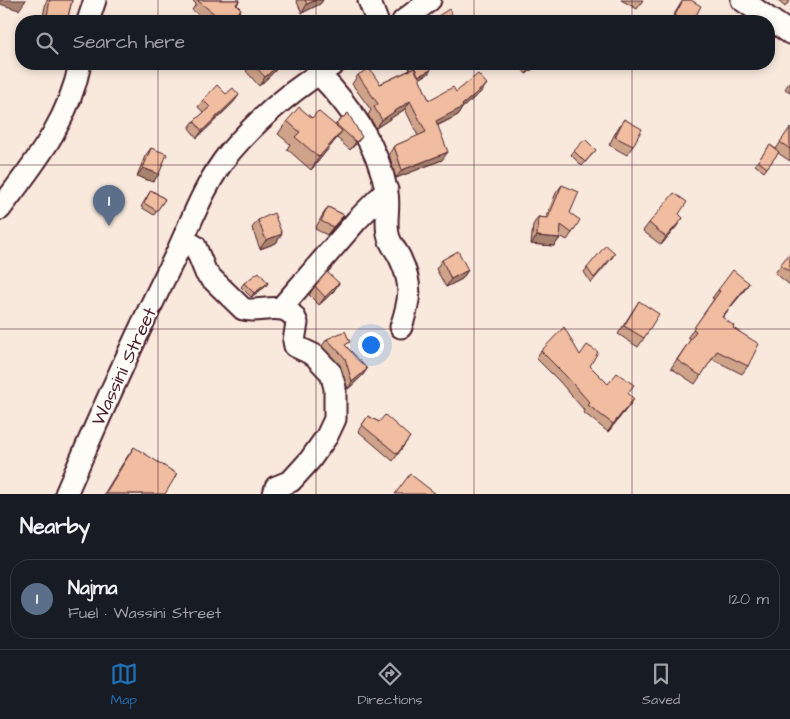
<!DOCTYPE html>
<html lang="en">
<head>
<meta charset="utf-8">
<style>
	:root { --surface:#171b24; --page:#20242c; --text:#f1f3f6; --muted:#9ea1a6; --line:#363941; --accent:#1f6fb2 }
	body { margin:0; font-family:"Architects Daughter",sans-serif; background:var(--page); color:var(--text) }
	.you { position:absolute; left:370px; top:344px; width:18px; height:18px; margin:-12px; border:4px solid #fff; border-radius:50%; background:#1a73e8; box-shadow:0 0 0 8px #1a73e833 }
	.badge { display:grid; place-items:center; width:32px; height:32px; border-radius:50%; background:var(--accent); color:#fff; font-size:16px; font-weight:700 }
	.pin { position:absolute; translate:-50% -41px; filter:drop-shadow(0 1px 2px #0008) }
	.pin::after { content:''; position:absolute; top:26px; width:18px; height:15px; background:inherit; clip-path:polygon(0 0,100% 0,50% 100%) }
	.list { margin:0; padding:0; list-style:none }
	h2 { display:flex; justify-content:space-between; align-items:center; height:65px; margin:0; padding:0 20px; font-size:21px }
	h2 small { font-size:16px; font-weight:400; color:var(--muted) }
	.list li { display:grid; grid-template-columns:32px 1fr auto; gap:15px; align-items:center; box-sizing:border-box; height:80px; margin:0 10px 10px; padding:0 10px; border:1px solid var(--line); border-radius:20px }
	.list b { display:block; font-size:19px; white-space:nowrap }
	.list p { margin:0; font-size:16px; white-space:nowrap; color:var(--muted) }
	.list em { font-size:16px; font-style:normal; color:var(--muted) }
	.icon { flex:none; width:28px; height:28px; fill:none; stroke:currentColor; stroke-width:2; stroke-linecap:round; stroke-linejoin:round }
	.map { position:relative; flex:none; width:790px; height:494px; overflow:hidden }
	.search { position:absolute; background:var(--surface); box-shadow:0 2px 8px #0003; left:15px; right:15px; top:15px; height:55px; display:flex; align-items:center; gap:12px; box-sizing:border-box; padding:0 18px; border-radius:20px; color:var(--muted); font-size:19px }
	.sheet { height:155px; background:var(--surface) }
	nav { display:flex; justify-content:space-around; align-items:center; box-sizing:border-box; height:70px; border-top:1px solid var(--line); background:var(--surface); font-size:14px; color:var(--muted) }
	nav a { display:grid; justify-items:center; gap:2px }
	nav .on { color:var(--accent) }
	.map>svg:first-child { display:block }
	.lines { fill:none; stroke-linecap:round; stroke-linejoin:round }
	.minor-casing { stroke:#4a1f2b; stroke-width:25 }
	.minor { stroke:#fdfcf7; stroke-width:21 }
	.wall { fill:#cea38a; stroke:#4a1f2b }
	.shaded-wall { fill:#a88470; stroke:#4a1f2b }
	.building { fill:#f0bda0; stroke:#4a1f2b }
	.grid { fill:none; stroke:#4a1f2b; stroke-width:1; stroke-opacity:0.55 }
	.labels { text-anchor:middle; stroke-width:4; stroke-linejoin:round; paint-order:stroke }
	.street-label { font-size:19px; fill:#4a1f2b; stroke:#fdfcf7 }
</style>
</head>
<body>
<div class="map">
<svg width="790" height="494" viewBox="0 0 790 494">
	<rect width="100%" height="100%" fill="#f9e9dd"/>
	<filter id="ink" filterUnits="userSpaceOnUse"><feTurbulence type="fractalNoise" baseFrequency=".02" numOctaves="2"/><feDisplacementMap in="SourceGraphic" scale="10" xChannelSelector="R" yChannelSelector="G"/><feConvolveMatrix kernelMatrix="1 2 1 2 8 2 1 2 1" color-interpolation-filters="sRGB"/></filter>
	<g filter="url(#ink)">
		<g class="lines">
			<!-- minor casing -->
			<g class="minor-casing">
				<path id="minor" d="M369 0 377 21
					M742 0 790 33
					M88 21 95 0
					M403 21 430 0
					M318 73C351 107 378 145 387 193 390 207 384 224 389 238 391 245 397 251 400 258 413 285 410 300 401 327
					M0 209C35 162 68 123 80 64
					M183 240 195 246 206 273 243 309C261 314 288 298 297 323L294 341 295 346 314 355 331 373 335 388V419L327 436 310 460 291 481 276 487 274 494
					M281 308 357 220 387 190
					M66 494C100 415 135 336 174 259 191 223 204 184 230 152 259 118 296 87 334 64"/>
			</g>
			<!-- minor -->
			<use href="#minor" class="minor"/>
		</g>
		<!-- wall -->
		<path class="wall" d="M47 0H72L67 21H42L46 2Z
			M193 0H240L237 5 236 18 232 21H207L192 10 196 4 193 1Z
			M296 0H323L320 4 302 13Z
			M621 0H643L637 9Z
			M683 0H691L693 21H670Z
			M777 0H790L785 7Z
			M21 38V51H18Z
			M251 64H280L275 71 259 86 246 71Z
			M292 64H302L299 69Z
			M408 64H428V74L419 79 429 100 456 92H481L462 108 458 115 437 126 442 160 396 178 389 154 394 146 418 136 405 109 376 128 368 115 371 110 352 84 358 75 380 84 410 70 408 65Z
			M518 64H540L526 74Z
			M662 64H669L667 66Z
			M790 81V92L785 89Z
			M226 94 234 102 197 138 189 128 194 121 204 113 198 107 203 100Z
			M348 113 356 144 350 150 337 138 311 170 287 149 290 144 278 134 287 121 335 125Z
			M624 119 633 146 627 155 609 145 618 128Z
			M790 128V161L778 153 764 172 755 165 770 145 776 149Z
			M151 148 159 174 153 182 137 176 145 156Z
			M596 150 582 166 571 155 574 151Z
			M562 185 572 233 567 240 560 236V238L554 246 531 244 533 225 538 217 546 218 556 193Z
			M151 190 165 199 154 215 141 207Z
			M328 207 344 215 338 223 327 235 315 229 322 216Z
			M679 214 677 226 661 245 643 231 649 223Z
			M258 220 282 234 276 243 260 249 252 228Z
			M615 253 612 258 591 283 584 272 587 268Z
			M790 253V285L775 273Z
			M442 260 468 270 462 279 446 287 436 269Z
			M244 283H268L265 287 251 297 241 287Z
			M339 283 333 292 319 305 309 295 315 286Z
			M749 283 722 318 733 328 748 366 742 374 712 359 695 384 671 368 691 339 688 337 714 299 712 298 718 290Z
			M639 301 644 338 638 347 618 334Z
			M327 339 347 347 367 369 362 376 348 389 340 365 322 346Z
			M541 351 590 366 608 384 628 393 629 406 608 432 583 412 584 410 560 382 536 358Z
			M368 416 379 422 410 437 393 461 358 431Z
			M134 447 165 494H104L123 463Z"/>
		<!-- shaded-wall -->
		<path class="shaded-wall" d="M0 0H26L19 10 0 4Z
			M316 0H323L320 4 302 13 307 4Z
			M241 9 236 18 232 21H230Z
			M21 46V51H18Z
			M280 64 275 71 259 86 265 77Z
			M534 64H540L526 74 532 66Z
			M431 70 428 74 415 81 418 76Z
			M487 84 481 92 462 108 458 115 430 129 436 121 462 105Z
			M239 95 234 102 197 138 202 131Z
			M410 101 405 109 376 128 382 120Z
			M342 131 333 143 311 170 319 157Z
			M362 137 356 144 350 150 356 142Z
			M448 152 442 160 396 178 402 170Z
			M143 168 159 174 153 182 137 176Z
			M344 215 338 223 327 235 333 227Z
			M683 218 677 226 661 245 666 237Z
			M282 234 276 243 260 249 266 240Z
			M537 236 560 238 554 246 531 244Z
			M468 270 462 279 446 287 451 279Z
			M268 283 265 287 251 297 254 293Z
			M339 283 333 292 319 305 325 297Z
			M749 283 744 291 716 325 722 317Z
			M367 369 362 376 348 389 352 382Z
			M634 399 629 406 608 432 613 424Z"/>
		<!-- building -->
		<path class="building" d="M50 0H72L67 21H46Z
			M199 0H240L236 4 241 9 231 19 226 15 221 19 198 1Z
			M305 0H316L307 4Z
			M683 0H691L701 6 693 21H672Z
			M449 9 456 21H437L435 18Z
			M253 64H280L265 77Z
			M412 64H428L431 70 418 76Z
			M369 68 380 84 415 68 429 100 453 87 456 92 478 74 487 84 462 105 463 107 436 121 448 152 402 170 394 146 426 132 410 101 382 120 374 107 378 104 358 75Z
			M217 85 226 94 233 88 239 95 202 131 194 121 210 107 203 100Z
			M299 107 312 118 318 111 342 131 319 157 295 137 300 132 287 121Z
			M348 113 362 137 356 142 336 124Z
			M624 119 642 129 633 146 615 137Z
			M790 128V149L780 142Z
			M585 139 596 150 585 162 574 151Z
			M770 145 779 152 767 168 758 161Z
			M151 148 167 154 159 174 143 168Z
			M562 185 579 192 570 213 580 220 572 233 561 225 560 238 537 236 538 217 548 218Z
			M151 190 165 199 157 211 144 203Z
			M674 193 687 202 679 214 683 218 666 237 649 223Z
			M328 207 344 215 333 227 321 221Z
			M274 213 282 234 266 240 258 220Z
			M606 245 615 253 594 278 587 268Z
			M458 251 468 270 451 279 442 260Z
			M790 253V272L780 265Z
			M733 270 749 283 722 317 734 326 733 328 759 344 748 366 717 351 701 376 677 360 696 331 693 329 720 291 718 290Z
			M259 272 268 283 254 293 244 283Z
			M327 272 339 283 325 297 315 286Z
			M639 301 659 314 644 338 624 326Z
			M564 327 580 355 587 345 598 352 590 366 608 384 617 373 634 385 628 393 634 399 613 424 588 405 590 403 565 375 541 351Z
			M345 331 350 342 345 345 367 369 352 382 345 358 327 339Z
			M385 415 410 437 397 454 362 425 368 416 379 422Z
			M134 447 177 474 165 494H105Z
			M410 474 436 494H395Z"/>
	</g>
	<!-- grid -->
	<path class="grid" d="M158 0V21M316 0V21M474 0V21M632 0V21M158 64V494M316 64V494M474 64V494M632 64V494M0 165H790M0 329H790"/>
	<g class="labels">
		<!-- street labels -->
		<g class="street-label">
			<text transform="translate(123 366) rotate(-65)" y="7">Wassini Street</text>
		</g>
	</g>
</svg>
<div class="you"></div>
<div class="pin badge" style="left:109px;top:226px;background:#5c6f8a">1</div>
<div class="search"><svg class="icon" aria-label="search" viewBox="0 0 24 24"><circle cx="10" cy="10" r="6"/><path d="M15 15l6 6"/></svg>Search here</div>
</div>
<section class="sheet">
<h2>Nearby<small></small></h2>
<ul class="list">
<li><span class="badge" style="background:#5c6f8a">1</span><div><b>Najma</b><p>Fuel · Wassini Street</p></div><em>120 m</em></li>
</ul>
</section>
<nav>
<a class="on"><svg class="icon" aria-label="map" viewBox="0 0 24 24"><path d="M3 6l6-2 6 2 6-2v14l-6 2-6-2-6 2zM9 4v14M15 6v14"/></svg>Map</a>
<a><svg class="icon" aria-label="directions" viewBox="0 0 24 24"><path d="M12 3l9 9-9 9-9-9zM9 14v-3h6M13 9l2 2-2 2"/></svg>Directions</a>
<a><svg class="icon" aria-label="saved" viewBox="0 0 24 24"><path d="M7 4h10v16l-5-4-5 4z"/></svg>Saved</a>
</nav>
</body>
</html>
